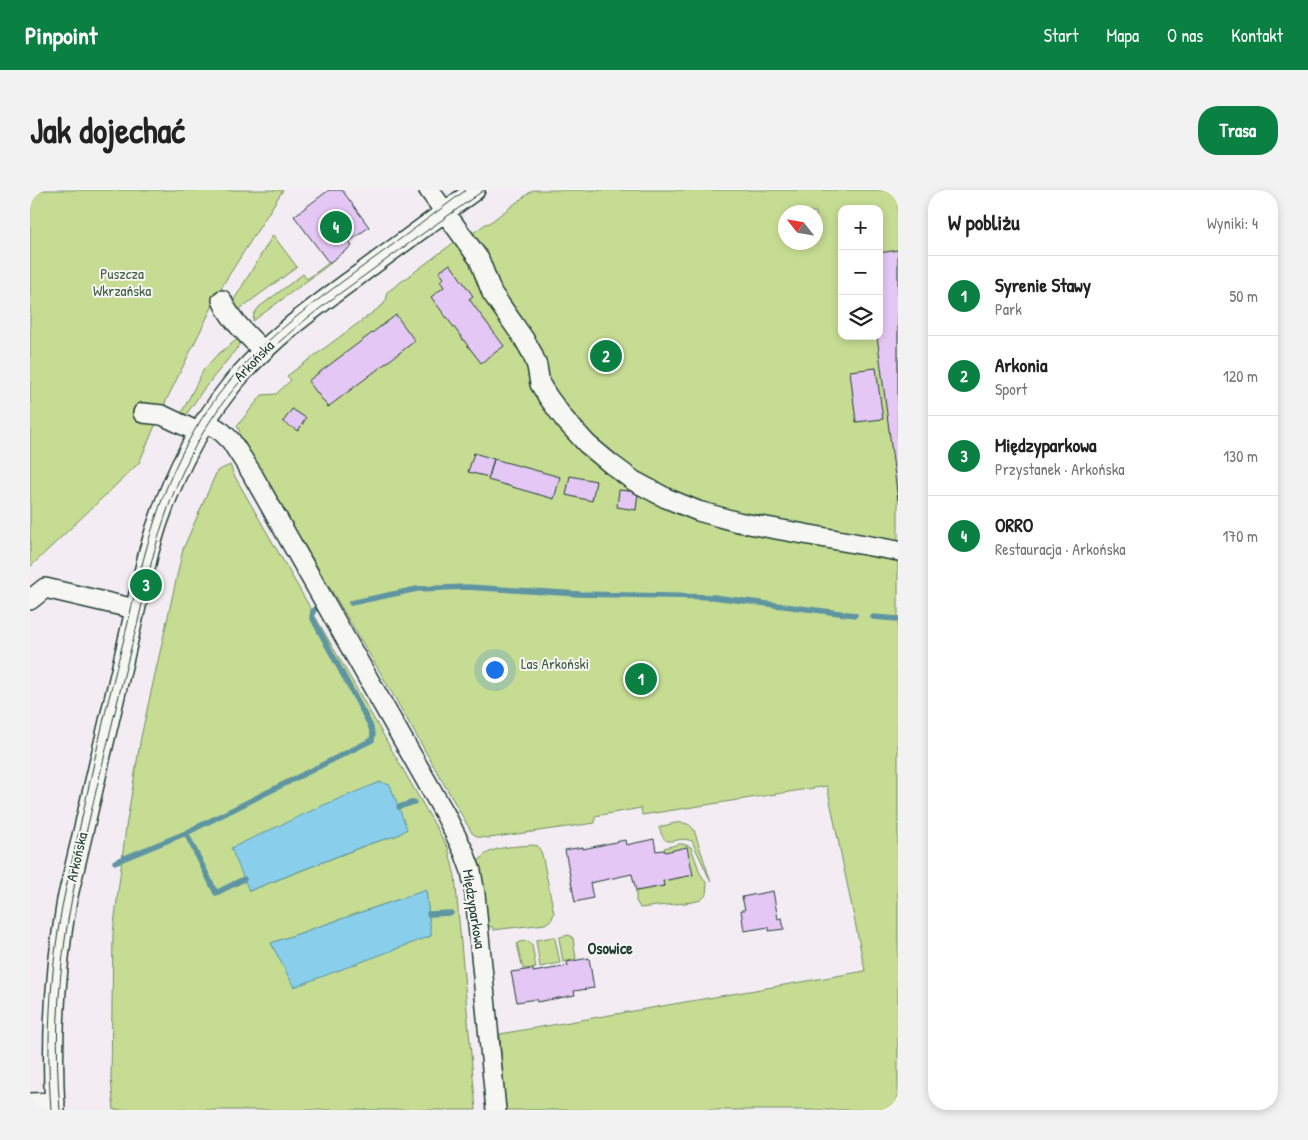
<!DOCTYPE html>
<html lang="pl">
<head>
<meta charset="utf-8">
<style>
	:root { --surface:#fff; --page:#f2f2f2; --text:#222; --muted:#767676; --line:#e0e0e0; --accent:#0b8043 }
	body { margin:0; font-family:"Patrick Hand",sans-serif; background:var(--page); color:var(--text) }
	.controls { position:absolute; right:15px; top:15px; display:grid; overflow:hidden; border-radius:10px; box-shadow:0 2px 8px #0003 }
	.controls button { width:45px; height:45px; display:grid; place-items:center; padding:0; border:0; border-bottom:1px solid var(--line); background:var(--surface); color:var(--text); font:25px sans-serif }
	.compass { position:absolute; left:748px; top:15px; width:45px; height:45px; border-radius:50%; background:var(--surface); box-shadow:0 2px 8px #0003; rotate:301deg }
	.you { position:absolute; left:464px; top:479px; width:18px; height:18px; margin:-12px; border:4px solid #fff; border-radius:50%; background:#1a73e8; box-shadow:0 0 0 8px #1a73e833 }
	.badge { display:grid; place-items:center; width:32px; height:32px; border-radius:50%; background:var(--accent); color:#fff; font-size:16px; font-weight:700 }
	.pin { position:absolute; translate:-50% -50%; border:2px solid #fff; box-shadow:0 1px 5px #0006 }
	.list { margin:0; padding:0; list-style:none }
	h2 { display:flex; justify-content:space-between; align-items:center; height:65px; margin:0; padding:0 20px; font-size:21px }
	h2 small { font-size:16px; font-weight:400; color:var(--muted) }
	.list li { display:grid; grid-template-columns:32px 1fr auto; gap:15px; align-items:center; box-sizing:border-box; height:80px; padding:0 20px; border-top:1px solid var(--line) }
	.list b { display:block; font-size:19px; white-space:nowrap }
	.list p { margin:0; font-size:16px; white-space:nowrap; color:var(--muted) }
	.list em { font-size:16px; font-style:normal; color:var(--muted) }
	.icon { flex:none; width:28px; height:28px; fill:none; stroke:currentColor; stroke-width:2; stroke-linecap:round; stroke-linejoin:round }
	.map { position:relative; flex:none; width:868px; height:920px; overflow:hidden; border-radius:20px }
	header { display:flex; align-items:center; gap:30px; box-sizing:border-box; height:70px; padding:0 25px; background:var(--accent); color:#fff }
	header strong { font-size:24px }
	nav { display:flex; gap:28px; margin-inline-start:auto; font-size:18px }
	.intro { display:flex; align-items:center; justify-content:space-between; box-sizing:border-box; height:120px; padding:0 30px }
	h1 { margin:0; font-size:35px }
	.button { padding:12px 22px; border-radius:20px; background:var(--accent); color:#fff; font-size:18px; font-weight:700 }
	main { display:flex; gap:30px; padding:0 30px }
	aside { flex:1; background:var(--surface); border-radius:20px; box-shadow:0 2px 8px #0003 }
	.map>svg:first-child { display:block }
	.green { fill:#c5dc92; stroke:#728c63; fill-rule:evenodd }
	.water { fill:#89cfeb; stroke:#5f95a2 }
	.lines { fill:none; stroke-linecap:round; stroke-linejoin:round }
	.stream { stroke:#5f95a2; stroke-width:5.5 }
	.building { fill:#e5c7f5; stroke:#1f3d34 }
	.minor-casing { stroke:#1f3d34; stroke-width:22 }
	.minor { stroke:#f6f6f2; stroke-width:19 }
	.tram { stroke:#1f3d34; stroke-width:1 }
	.labels { text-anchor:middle; stroke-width:4; stroke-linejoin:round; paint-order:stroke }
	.park-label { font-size:15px; fill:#405d47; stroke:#f6f6f2 }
	.street-label { font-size:15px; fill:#1f3d34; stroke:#f6f6f2 }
	.neighbourhood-label { font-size:16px; font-weight:bold; fill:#1f3d34; stroke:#f6f6f2 }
</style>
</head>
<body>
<header>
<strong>Pinpoint</strong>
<nav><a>Start</a><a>Mapa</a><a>O nas</a><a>Kontakt</a></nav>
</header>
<div class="intro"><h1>Jak dojechać</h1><a class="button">Trasa</a></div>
<main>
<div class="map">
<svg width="868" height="920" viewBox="0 0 868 920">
	<rect width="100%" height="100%" fill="#f3edf3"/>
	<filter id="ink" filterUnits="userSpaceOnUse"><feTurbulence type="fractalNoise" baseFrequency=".02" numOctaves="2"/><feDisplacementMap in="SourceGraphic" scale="10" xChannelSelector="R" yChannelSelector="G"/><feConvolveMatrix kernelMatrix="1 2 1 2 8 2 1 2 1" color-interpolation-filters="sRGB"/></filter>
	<g filter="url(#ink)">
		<!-- green -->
		<path class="green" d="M0 0H253L194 93 133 217 109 273 0 377Z
			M503 0H868V920H474L470 844 835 781 797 596 612 625 611 618 565 626V633L459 648 448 647 442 643 350 482 208 244 210 242 207 236 232 205 246 204 261 190 257 186 354 114V112L357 109 356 103 426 51 428 54 457 33 458 34ZM812 19H849V146H812ZM756 22H786V52H756Z
			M243 45 267 77 211 118 203 122 200 117 205 108Z
			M300 72 301 73 223 131 224 124 229 117 273 84 277 89Z
			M209 148 210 153 208 157 173 200 156 225 154 226H150L174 179 187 165Z
			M200 275 204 285 418 658 425 686 446 920H84L81 889 83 743 96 637 111 547 153 359 187 281ZM377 639 368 645 336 655 219 701ZM396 700 401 746 264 796 241 753Z
			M645 633C653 632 660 633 664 640L681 692 662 651C645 644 636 663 629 637Z
			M650 654H653L661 657 670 683 677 694 676 705 671 710 663 712 610 718 606 711V701L634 696 633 691 663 685 635 662 634 658Z
			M502 655 508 656 512 664 524 723 522 729 515 734 463 740V737L456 736 447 677C452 655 484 657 502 655Z
			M539 745 543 748 546 769 533 772 529 748 530 747Z
			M523 747 525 749 530 773 510 777 506 750Z
			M496 751 500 752 502 755 506 778 493 779 487 754 489 752Z"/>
		<!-- water -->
		<path class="water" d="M350 592 360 595 377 639 368 645 336 655 219 701 201 658 296 614Z
			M396 700 401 746 264 797 241 753Z"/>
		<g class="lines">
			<!-- stream -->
			<path class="stream" d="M321 413 387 399 437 397 549 404 683 407 825 425
				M843 427 868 429
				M369 617 384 612
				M156 643 342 550 343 544 340 535 282 427 283 421 286 419
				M85 672 156 643 186 703 214 689
				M399 724 421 723"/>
		</g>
		<!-- building -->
		<path class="building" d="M299 0H312L339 37 319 52 322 56 299 73 264 26Z
			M868 60V310L847 146H849V63Z
			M420 74 443 106 439 109 474 156 451 173 401 107 414 97 410 91 414 88 409 82Z
			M366 125 385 151 298 217 278 191Z
			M846 178 853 229 826 232 820 181Z
			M262 219 276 228 268 241 253 232Z
			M444 263 464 269 459 287 438 282Z
			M464 269 530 287 524 309 458 290Z
			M540 286 566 291 562 311 536 305Z
			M589 300 608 302 606 320 587 317Z
			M624 649 626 661 634 660 635 662 657 657 663 685 633 691 634 696 606 701 602 684 560 693 563 708 545 712 535 660 553 657V659L595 650 596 655Z
			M743 701 748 729 752 728 754 739 739 741V737L714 741 711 720H715L712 707Z
			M559 768 564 798 544 801 545 805 507 812 506 809 487 812 481 782 503 779V782L532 777 538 776 537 772Z"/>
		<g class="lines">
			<!-- minor casing -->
			<g class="minor-casing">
				<path id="minor" d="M399 0 449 69 462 103 494 149 502 163 507 176 510 194 518 207 535 230 557 254 581 274 604 291 636 308 668 321 708 332 868 361
					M192 110C200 130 218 145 233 161
					M113 223 132 225 168 242
					M175 231 192 242 201 251 221 282 415 624 434 662 441 681 445 704 466 920
					M0 410 15 398 105 419
					M0 913 25 912
					M25 920C21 849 25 780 37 710L119 361C136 300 163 243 203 193 238 151 282 119 326 87 365 58 405 29 445 0"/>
			</g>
			<!-- minor -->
			<use href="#minor" class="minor"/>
			<!-- tram -->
			<path class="tram" d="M21 920C16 852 20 784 32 717 38 686 46 655 53 623 63 578 72 533 84 488 90 463 97 439 102 415 121 336 139 270 189 204 228 153 278 117 328 80 364 54 400 27 436 0
				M30 920C25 861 27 801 36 743 43 695 55 648 66 601 78 552 89 503 102 454 110 427 115 398 122 370 137 313 159 257 195 210 232 162 278 126 327 91 369 60 411 31 454 0"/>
		</g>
	</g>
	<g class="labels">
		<!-- park labels -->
		<g class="park-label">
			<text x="92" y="89">Puszcza<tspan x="92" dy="17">Wkrzańska</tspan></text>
			<text x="525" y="479">Las Arkoński</text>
		</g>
		<!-- street labels -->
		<g class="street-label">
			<text transform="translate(224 171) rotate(-46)" y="5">Arkońska</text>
			<text transform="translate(47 667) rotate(-77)" y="5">Arkońska</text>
			<text transform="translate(444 719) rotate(81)" y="5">Międzyparkowa</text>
		</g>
		<!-- neighbourhood labels -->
		<g class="neighbourhood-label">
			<text x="580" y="764">Osowice</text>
		</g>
	</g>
</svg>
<div class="controls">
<button>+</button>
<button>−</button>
<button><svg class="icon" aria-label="layers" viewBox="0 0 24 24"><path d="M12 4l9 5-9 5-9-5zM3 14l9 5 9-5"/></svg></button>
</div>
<svg class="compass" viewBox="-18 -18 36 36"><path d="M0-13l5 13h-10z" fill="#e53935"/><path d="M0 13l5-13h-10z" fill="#767676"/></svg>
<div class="you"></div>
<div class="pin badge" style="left:611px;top:489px">1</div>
<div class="pin badge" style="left:576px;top:166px">2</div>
<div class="pin badge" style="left:116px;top:395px">3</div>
<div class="pin badge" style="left:306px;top:37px">4</div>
</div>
<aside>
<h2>W pobliżu<small>Wyniki: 4</small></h2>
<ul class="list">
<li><span class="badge">1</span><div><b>Syrenie Stawy</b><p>Park</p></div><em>50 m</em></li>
<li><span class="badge">2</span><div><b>Arkonia</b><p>Sport</p></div><em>120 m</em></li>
<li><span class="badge">3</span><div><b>Międzyparkowa</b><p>Przystanek · Arkońska</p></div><em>130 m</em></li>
<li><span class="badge">4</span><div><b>ORRO</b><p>Restauracja · Arkońska</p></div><em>170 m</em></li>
</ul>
</aside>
</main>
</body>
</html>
